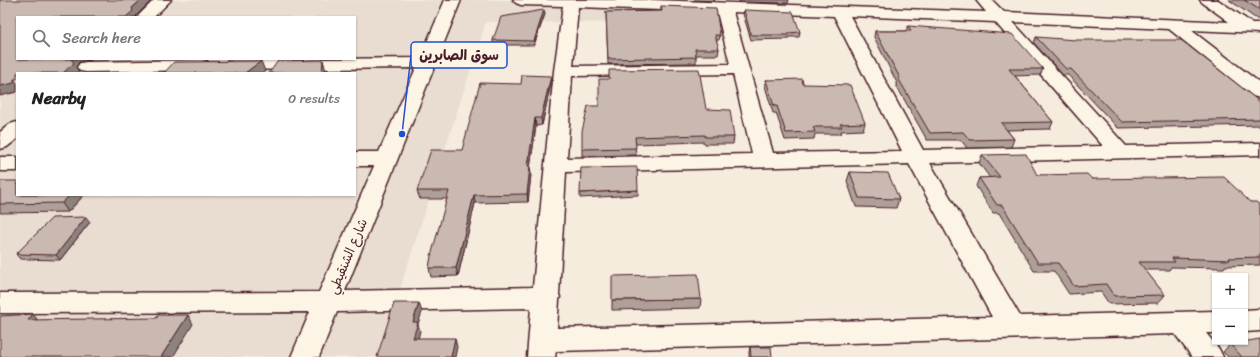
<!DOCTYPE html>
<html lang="en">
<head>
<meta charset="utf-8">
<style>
	:root { --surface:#fff; --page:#f6f6f6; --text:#222; --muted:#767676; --line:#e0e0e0 }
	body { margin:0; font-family:Sriracha,"Playpen Sans Arabic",sans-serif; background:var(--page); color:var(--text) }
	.controls { position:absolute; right:12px; bottom:12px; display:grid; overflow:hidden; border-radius:0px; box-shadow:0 1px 3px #0004 }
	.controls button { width:36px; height:36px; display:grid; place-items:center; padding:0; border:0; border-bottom:1px solid var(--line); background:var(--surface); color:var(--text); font:20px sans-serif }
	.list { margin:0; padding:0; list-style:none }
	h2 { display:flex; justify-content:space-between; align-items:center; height:52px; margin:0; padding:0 16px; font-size:17px }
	h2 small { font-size:13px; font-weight:400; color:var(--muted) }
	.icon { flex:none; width:22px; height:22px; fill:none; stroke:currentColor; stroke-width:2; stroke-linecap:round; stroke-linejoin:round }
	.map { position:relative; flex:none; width:1260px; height:357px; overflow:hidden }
	.search { position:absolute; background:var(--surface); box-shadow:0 1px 3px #0004; left:16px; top:16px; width:340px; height:44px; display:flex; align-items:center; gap:10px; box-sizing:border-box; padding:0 14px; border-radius:0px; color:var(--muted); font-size:15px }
	.panel { position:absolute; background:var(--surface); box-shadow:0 1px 3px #0004; left:16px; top:72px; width:340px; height:124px; border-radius:0px }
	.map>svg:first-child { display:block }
	.built { fill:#e8ddd0; fill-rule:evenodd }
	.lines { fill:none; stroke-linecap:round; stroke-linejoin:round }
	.minor-casing { stroke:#4a1f2b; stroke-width:3 }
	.minor { fill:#fcf5e5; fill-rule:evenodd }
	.wall { fill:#ae9f98; stroke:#4a1f2b }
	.shaded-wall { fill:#8d827c; stroke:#4a1f2b }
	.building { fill:#cab9b1; stroke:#4a1f2b }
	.labels { text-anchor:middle; stroke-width:3; stroke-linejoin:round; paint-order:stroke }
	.street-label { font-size:13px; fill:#4a1f2b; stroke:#fcf5e5 }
	.leader { fill:none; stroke:#1d4ed8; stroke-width:1.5 }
	.callout-dot { fill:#1d4ed8; stroke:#fcf5e5; stroke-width:1.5 }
	.callout { fill:#fcf5e5; stroke:#1d4ed8; stroke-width:1.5 }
	.callout-label { font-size:14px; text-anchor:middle; font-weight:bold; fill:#4a1f2b }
</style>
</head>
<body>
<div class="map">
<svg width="1260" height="357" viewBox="0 0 1260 357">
	<rect width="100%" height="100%" fill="#f5ecde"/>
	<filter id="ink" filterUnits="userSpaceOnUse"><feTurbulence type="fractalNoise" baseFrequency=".025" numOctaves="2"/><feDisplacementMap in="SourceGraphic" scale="8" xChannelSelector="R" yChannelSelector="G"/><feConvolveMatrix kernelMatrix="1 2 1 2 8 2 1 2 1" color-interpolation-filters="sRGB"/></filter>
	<g filter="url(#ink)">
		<!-- built -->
		<path class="built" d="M0 0H667L668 23 486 22 378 357H0ZM17 17H355V59H17ZM17 73H355V195H17Z"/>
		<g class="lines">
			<!-- minor casing -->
			<g class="minor-casing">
				<path id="minor" d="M154 0H171L154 17H137Z
					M445 0H461L345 291 533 287 554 71 563 6 521 5 516 3 513 0H652L986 12 976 0H992L1004 12 1229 22 1203 3 1200 0H1218L1252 23H1260V33L1191 30 1260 83V98L1253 96 1169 29 1013 22 1126 146 1260 143V155L930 163 1020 316 1215 311V333H1206L1219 349 1223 357H1192L1175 334 556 351 555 357H527L531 308 337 312 319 357H291L310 312 0 313V293L319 292 374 166H355V152H379L416 68 233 70 227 69 224 65 227 61 233 60 420 58ZM578 7 717 12 730 64 573 66ZM733 12 834 16 902 151 773 153ZM850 16 995 22 1103 146 923 150ZM733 74 752 154 567 158 572 76ZM909 164 992 317 557 328 559 300 560 297 559 295 566 172Z
					M201 60 207 61 210 65 207 69 201 70 86 72 80 71 77 67 80 63 86 62Z
					M17 122V139L7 147 0 149V132L10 124Z
					M0 157H17V171H0Z
					M1260 309V331L1245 332V310Z"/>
			</g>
			<!-- minor -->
			<use href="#minor" class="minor"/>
		</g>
		<!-- wall -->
		<path class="wall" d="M694 0H715L714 1Z
			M739 0H789L788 3 739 2Z
			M1229 0H1260V20L1258 18H1255Z
			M661 6 720 35 719 40H716L719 49 718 55H696V63L608 64 606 12 661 11Z
			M744 10 800 32 799 37H788V39L751 40 743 14Z
			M545 14 534 45H493V40Z
			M908 26 1043 69 1040 75 1015 76 1053 122 1050 129 1007 130 1014 139 1011 147 967 148 961 140H927L896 85 897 83 874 37 875 31H906Z
			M1036 37 1260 102V125L1118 128 1068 75H1063L1034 43Z
			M551 76V83L542 125 536 126 530 168 531 174 528 202 475 203 458 276 431 277 429 268 447 199H420L417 191 462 150 521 84Z
			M766 80 803 84 865 123 863 130 841 131 840 134H815L814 139 785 140 776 113H773L765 86Z
			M706 109 734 137 733 144H705L704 142 635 144 636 155 582 156V149Z
			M982 155 1037 175 1092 179 1250 202 1260 205V265L1225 266 1224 268 1171 267 1169 270H1145L1165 295 1158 303 1109 304 1101 292 1069 294 1054 271H1034L999 213H993L976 186 979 178H990L979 163Z
			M850 172 899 199 896 208 856 207 847 181Z
			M0 181 84 195 68 212 0 213Z
			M638 190V195L580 198V193Z
			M90 222 60 260 20 259 16 254Z
			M701 299 700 308 612 310V300Z
			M1230 344 1260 357H1228L1223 352Z
			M750 347 772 357H749V352Z"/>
		<!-- shaded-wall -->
		<path class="shaded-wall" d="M141 0H152L136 16V17H126L132 8Z
			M544 10 545 14 534 45V41Z
			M71 59H92L91 60 79 62 76 67 79 72 77 73H63Z
			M323 60 326 71V73H322Z
			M261 61 265 71 263 73H245Z
			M551 76V83L542 125 541 118Z
			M14 79 17 83V92L0 96V86Z
			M535 118 536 126 530 168 531 174 528 202 527 194 528 166Z
			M70 195H84L68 212 62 203Z
			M474 195 475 203 458 276 456 268Z
			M86 217 90 222 60 260 56 255Z
			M419 303 422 312 418 324 420 331 416 347 413 338V322Z
			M33 314 40 323 28 320Z
			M188 315 193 324 173 357H161Z
			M455 338 457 347 455 357H451Z"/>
		<!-- building -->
		<path class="building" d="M0 0H141L132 8 133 11 126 17H17V59H71L74 63 63 73H17V79H14V83L0 86Z
			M1244 0H1260V10Z
			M661 6 716 8 720 35H715L719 49H695L696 57 608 59 606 12 662 11Z
			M544 10 534 41 493 40 501 17Z
			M744 10 793 12 800 32 788 33V35H751Z
			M908 26 1012 34 1043 69H1009L1053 122 1001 123 1014 139 970 140 963 132 930 133 898 78H900L875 31H911Z
			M1036 37 1076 40H1181L1260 102V119L1122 122 1071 69H1066Z
			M323 60 322 73H269L278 61Z
			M261 61 245 73H164L174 62Z
			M699 69 706 109 730 110 734 137H705V135L635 137 636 148 582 149V131L588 106H599V79H609V70Z
			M522 75 551 76 541 118H535L528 166H530L527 194 474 195 456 268H429L431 256 449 191H417L431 150H462L480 83 521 84Z
			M802 79 803 84 850 85 865 123 840 124 842 127H813L815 132 786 133 777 106H774L766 80Z
			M1026 154 1037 175 1087 174 1092 179 1224 177 1250 202H1256L1260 205V257L1228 258 1230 260 1172 258 1175 262H1139L1165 295 1114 296 1106 284 1074 286 1058 263H1038L1002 205H997L979 178 1000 177 982 155Z
			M637 167 638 190 580 193 581 168Z
			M850 172 888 173 899 199 859 198Z
			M0 181H17V195H70L62 203 0 204Z
			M86 217 56 255 16 254 52 218Z
			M698 274 701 299 612 300V276Z
			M394 303H419L413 322H418L413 338H455L451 357H377Z
			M33 314 28 320 157 318 158 315H188L161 357H0V316Z
			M1260 339V357H1242L1230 344Z
			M750 347H771L772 357H751Z"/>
	</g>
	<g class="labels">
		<!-- street labels -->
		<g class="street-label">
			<text transform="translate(347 256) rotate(-67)" y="5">شارع الشنقيطي</text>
		</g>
	</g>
	<!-- callouts -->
	<path class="leader" d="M402 134L411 55"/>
	<circle class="callout-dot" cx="402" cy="134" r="4"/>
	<rect class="callout" x="411" y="42" width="96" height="26" rx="4"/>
	<g class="callout-label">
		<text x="459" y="60">سوق الصابرين</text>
	</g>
</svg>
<div class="controls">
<button>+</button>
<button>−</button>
</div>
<div class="search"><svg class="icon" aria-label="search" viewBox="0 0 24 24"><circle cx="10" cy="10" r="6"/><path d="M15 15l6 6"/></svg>Search here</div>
<section class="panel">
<h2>Nearby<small>0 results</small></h2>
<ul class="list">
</ul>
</section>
</div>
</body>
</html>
